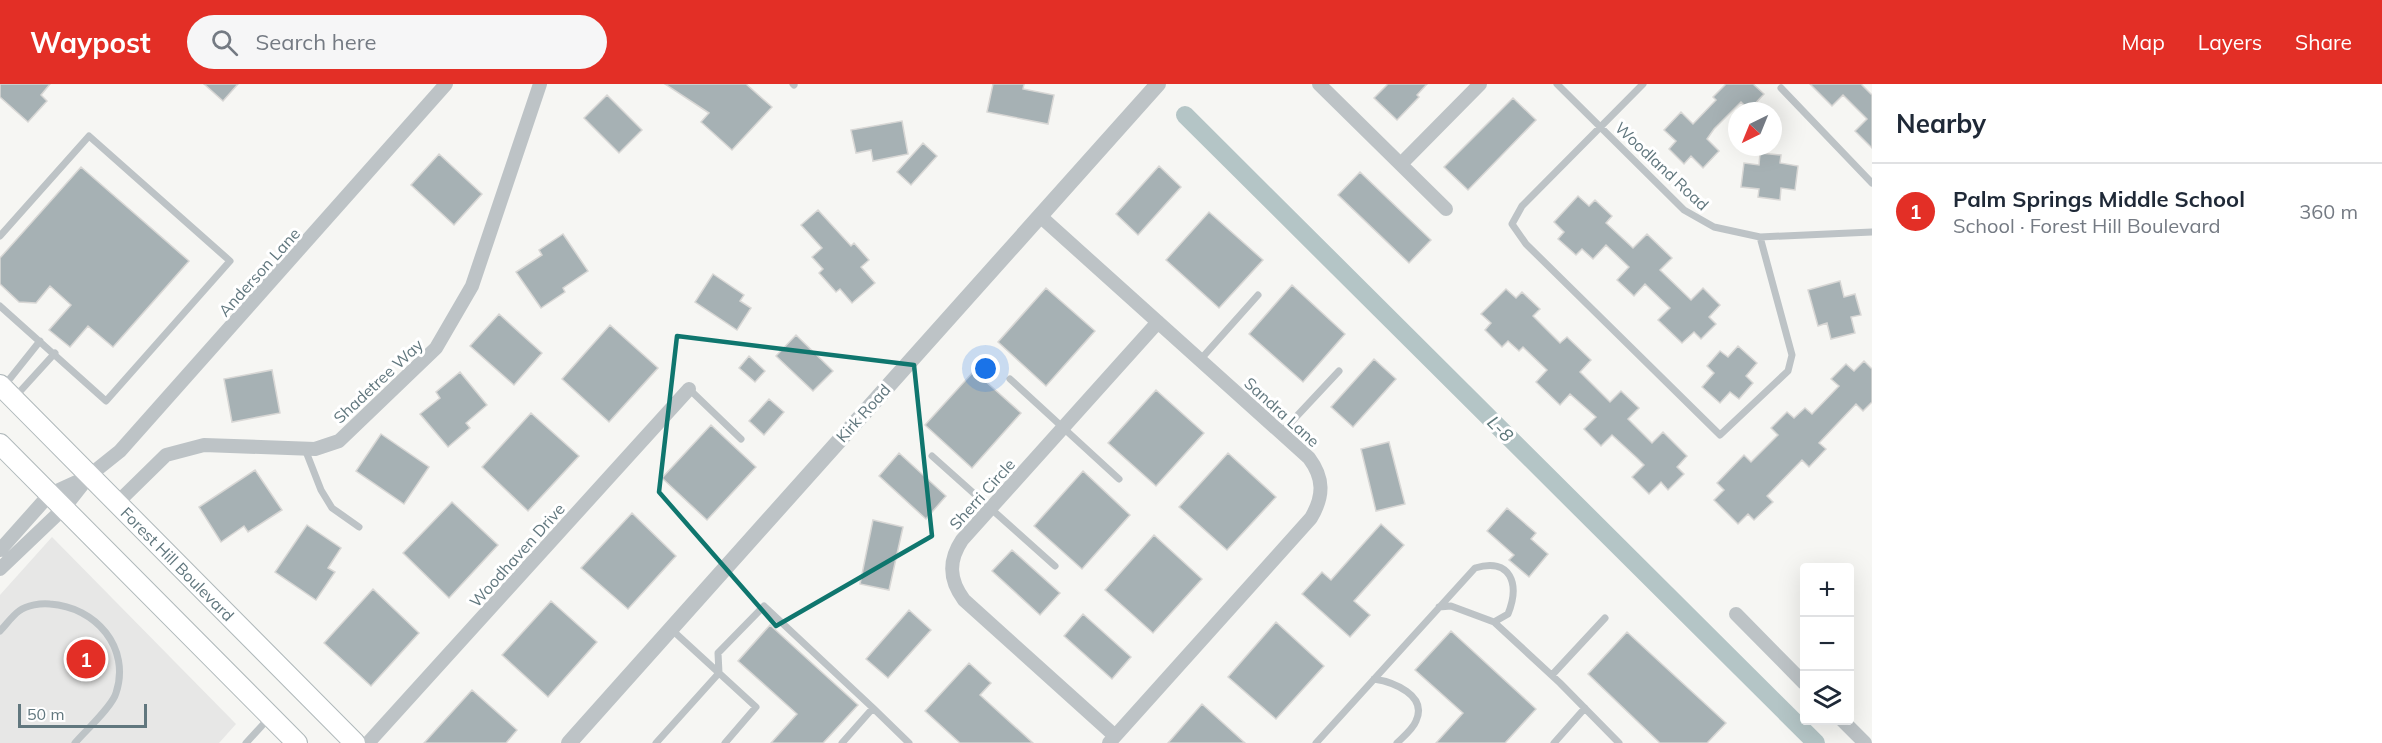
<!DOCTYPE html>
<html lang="en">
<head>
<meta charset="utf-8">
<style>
	:root { --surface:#fff; --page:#f6f6f7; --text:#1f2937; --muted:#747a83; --line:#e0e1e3; --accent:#e32f26 }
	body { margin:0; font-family:Mulish,sans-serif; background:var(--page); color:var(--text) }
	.controls { position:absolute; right:18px; bottom:18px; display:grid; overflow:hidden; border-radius:6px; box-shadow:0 6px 24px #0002 }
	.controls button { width:54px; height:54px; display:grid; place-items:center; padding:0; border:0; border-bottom:2px solid var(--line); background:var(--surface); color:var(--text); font:30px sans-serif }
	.compass { position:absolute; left:1728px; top:18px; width:54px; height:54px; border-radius:50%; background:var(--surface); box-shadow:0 6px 24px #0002; rotate:223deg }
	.scale { position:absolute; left:18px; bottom:15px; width:129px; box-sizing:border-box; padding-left:6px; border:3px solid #61777e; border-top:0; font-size:16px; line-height:21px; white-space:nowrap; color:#61777e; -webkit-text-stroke:4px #fff; paint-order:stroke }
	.you { position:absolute; left:986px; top:285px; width:21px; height:21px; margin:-15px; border:4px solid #fff; border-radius:50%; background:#1a73e8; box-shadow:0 0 0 9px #1a73e833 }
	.badge { display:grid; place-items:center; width:39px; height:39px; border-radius:50%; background:var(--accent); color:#fff; font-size:20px; font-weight:700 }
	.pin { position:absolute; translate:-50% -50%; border:3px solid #fff; box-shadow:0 2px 6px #0006 }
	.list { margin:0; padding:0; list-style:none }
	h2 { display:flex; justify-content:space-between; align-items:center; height:78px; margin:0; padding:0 24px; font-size:26px }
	h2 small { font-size:20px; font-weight:400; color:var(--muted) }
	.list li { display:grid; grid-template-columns:39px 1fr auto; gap:18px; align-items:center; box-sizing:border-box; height:96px; padding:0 24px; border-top:2px solid var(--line) }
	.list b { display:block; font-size:22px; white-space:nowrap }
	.list p { margin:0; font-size:20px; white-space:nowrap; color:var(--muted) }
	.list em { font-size:20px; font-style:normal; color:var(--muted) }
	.icon { flex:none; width:33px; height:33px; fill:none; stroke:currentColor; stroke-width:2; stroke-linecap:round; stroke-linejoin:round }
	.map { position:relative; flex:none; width:1872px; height:659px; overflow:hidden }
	header { display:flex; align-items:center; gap:36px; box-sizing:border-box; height:84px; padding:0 30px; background:var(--accent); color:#fff }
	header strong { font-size:28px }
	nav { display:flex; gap:33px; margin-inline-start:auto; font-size:21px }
	.search { width:420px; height:54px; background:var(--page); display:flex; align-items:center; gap:15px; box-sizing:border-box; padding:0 21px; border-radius:33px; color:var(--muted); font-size:22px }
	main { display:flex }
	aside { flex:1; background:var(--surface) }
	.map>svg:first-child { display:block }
	.built { fill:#e7e7e6 }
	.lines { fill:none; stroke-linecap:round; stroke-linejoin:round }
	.canal { stroke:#b4c5c6; stroke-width:18 }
	.building { fill:#a6b1b4; stroke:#d8d7d5; stroke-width:1.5 }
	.secondary-casing { stroke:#afb8ba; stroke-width:22 }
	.service { stroke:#bdc3c6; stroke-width:7 }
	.minor { stroke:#bdc3c6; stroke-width:14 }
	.tertiary { stroke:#bdc3c6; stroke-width:16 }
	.secondary { stroke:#fff; stroke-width:20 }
	.marked { fill:none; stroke:#0f766e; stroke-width:4.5; stroke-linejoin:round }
	.labels { text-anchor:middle; stroke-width:6; stroke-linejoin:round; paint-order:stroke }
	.street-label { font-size:16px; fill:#61777e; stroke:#fff }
	.water-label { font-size:18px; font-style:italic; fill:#5c7779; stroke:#fff }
</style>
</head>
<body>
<header>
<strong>Waypost</strong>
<div class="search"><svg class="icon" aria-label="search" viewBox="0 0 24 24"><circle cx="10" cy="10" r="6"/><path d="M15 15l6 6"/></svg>Search here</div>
<nav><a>Map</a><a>Layers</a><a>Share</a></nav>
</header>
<main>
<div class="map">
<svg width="1872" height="659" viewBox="0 0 1872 659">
	<rect width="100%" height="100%" fill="#f6f6f3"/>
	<!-- built -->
	<path class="built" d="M52 453 236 640 219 659H0V511Z"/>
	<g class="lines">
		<!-- canal -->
		<path class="canal" d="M1185 31 1816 659"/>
	</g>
	<!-- building -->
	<path class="building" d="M0 0H50L41 11 47 17 28 38 0 13Z
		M204 0H238L223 17Z
		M665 0H746L772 23 732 66 701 38 709 29Z
		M993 0H1024L1023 5 1054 11 1048 40 987 28Z
		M1388 0H1427L1417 11 1419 13 1397 36 1374 14Z
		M1726 0H1753L1764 10 1749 26 1741 18 1714 45 1707 55 1719 67 1703 84 1691 72 1684 80 1669 65 1676 57 1664 46 1681 28 1693 40 1716 16 1713 13Z
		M1810 0H1861L1872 11V64L1855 47 1867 35 1843 11 1832 22Z
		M607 11 642 46 619 69 584 34Z
		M1513 14 1536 36 1468 106 1444 83Z
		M902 37 908 70 873 77 871 66 856 69 851 46Z
		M923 59 937 72 911 101 897 88Z
		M1760 69 1781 71 1780 79 1798 82 1795 106 1781 104 1780 116 1758 113 1759 105 1741 103 1744 79 1759 81Z
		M439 70 482 110 454 141 411 101Z
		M1159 82 1181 103 1138 151 1116 130Z
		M81 83 189 177 113 263 88 242 70 263 49 246 71 221 50 202 36 219 19 218 0 200V174Z
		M1360 88 1431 156 1409 179 1338 111Z
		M1578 112 1589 122 1595 116 1612 132 1606 139 1633 164 1647 150 1672 174 1660 186 1691 216 1703 204 1720 221 1709 233 1716 240 1701 255 1694 248 1682 259 1658 236 1670 224 1645 200 1634 212 1617 196 1629 183 1606 161 1593 175 1582 165 1576 171 1558 155 1564 148 1554 138Z
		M818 126 851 162 854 159 869 176 861 183 875 199 852 219 840 205 836 208 819 189 823 185 812 173 822 164 801 141Z
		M1209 128 1263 176 1219 224 1166 176Z
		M563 150 588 187 563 204 565 208 541 224 516 188 542 171 539 166Z
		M713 190 744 211 740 217 751 224 737 246 695 218Z
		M1840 197 1844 213 1855 210 1861 231 1851 233 1855 249 1831 255 1827 239 1818 242 1808 206Z
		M1292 201 1345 250 1303 298 1249 250Z
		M1046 204 1095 247 1046 302 998 258Z
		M1506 205 1516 214 1522 208 1540 225 1533 232 1560 259 1567 253 1591 276 1580 288 1610 318 1621 307 1639 324 1628 335 1652 359 1663 348 1687 372 1677 383 1684 390 1668 406 1661 398 1649 410 1632 393 1644 381 1637 374 1612 351 1601 362 1584 345 1596 333 1570 310 1560 321 1536 298 1547 286 1523 263 1519 267 1508 257 1502 263 1485 246 1491 239 1481 230Z
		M499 230 542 269 514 301 470 262Z
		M610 241 658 284 609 338 562 295Z
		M796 251 833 287 813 307 776 272Z
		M1738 262 1757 279 1746 292 1753 299 1739 315 1730 308 1720 319 1702 303 1714 289 1707 282 1720 267 1728 273Z
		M749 272 765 287 755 298 739 284Z
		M1374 275 1396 295 1353 343 1331 323Z
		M1864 277 1872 285V318L1863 327 1856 320 1819 359 1826 365 1809 383 1802 376 1767 412 1773 418 1754 436 1748 430 1738 440 1714 416 1724 406 1717 399 1744 371 1751 378 1778 351 1771 344 1787 328 1794 334 1805 324 1812 330 1839 302 1831 295 1846 280 1854 287Z
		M272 286 280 329 232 338 224 295Z
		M974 287 1021 329 972 384 925 341Z
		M460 288 487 321 466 339 470 344 448 363 420 330 440 314 436 308Z
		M1156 306 1204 349 1156 402 1108 359Z
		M769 315 784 328 764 351 749 337Z
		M531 329 579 372 528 427 482 383Z
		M711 341 756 383 707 436 662 394Z
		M381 350 429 383 404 420 356 387Z
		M1389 358 1405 420 1376 427 1361 365Z
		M899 369 946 412 926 435 879 392Z
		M1228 369 1276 413 1227 466 1179 423Z
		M255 386 282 426 248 448 244 442 221 458 199 423Z
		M1083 387 1130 431 1082 485 1034 442Z
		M452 418 498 461 449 514 403 469Z
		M1507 424 1536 449 1531 455 1548 470 1529 493 1509 476 1514 471 1487 447Z
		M632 429 676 472 628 525 581 484Z
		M873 436 903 443 889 506 860 500Z
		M1381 440 1404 461 1354 517 1370 531 1350 553 1302 510 1322 488 1331 496Z
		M307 441 341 464 328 484 335 488 316 516 275 488Z
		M1154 451 1202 495 1153 549 1105 506Z
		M1012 466 1060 509 1040 531 992 487Z
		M373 505 419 549 371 602 324 559Z
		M551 517 597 558 548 613 502 571Z
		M909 526 931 546 888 594 866 575Z
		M1083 530 1131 573 1112 595 1064 552Z
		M1276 538 1324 582 1276 635 1228 593Z
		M770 541 858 621 823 659H771L797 630 738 577Z
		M1451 547 1536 625 1505 659H1436L1463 629 1415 586Z
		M1627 548 1726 639 1707 659H1660L1588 590Z
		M969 579 991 599 980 611 1033 659H960L925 627Z
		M472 606 517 646 506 659H424Z
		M1202 620 1245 659H1168Z"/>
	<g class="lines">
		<!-- secondary casing -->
		<g class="secondary-casing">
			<g id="secondary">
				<path id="s1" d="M0 301 355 659"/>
				<path d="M0 360 297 659"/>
			</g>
		</g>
		<!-- service -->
		<path class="service" d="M793 0 794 1
			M1557 0 1684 126 1714 143 1760 153 1872 148
			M1643 0 1522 122 1512 140 1526 160 1720 351 1788 287 1792 271 1760 153
			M1781 4 1872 99
			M0 152 89 52 230 177 106 317 0 222
			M1200 276 1258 211
			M1010 295 1119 395
			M4 302 40 257
			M689 305 741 355
			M14 314 55 269
			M1281 349 1339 287
			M305 365 321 406 332 424 359 443
			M932 372 1055 482
			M1439 523 1451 522 1494 538
			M671 545 719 589
			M0 547C6 541 12 532 19 527 27 521 41 519 50 520 96 523 131 564 116 609 112 623 85 647 75 659
			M719 589 718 569 764 522 873 624 842 659
			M1552 591 1605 534
			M1374 595C1393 598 1428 611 1416 637 1413 645 1403 653 1397 659
			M873 624 909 659
			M246 659 269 634
			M656 659 719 589 756 623 725 659
			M1316 659 1475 484C1511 473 1520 500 1508 530L1494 538 1560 599 1619 659
			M1554 659 1585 624"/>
		<!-- minor -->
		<path class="minor" d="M1319 0 1446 125
			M1402 79 1480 0
			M1040 132 1309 374C1324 394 1324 412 1311 434L1109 659
			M116 420 166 371 204 361 315 365 339 357 436 264 472 202 540 0
			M0 466 50 410 85 394
			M0 485 64 424 90 391 120 367 446 0
			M1736 530 1804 599
			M1842 636 1865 659
			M1115 652 964 516C949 496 948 477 962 456L1158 238
			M368 659 689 305"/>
		<!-- tertiary -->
		<path class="tertiary" d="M569 659 1158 0"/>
		<!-- secondary -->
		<use href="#secondary" class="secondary"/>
	</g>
	<!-- marked area -->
	<path class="marked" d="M677 252 914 281 932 452 776 542 659 408Z"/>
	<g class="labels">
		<!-- street labels -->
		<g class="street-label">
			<text transform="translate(1662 82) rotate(43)" y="6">Woodland Road</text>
			<text transform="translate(259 188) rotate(-48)" y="6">Anderson Lane</text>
			<text transform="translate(378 297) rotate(-43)" y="6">Shadetree Way</text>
			<text transform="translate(1282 328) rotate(42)" y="6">Sandra Lane</text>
			<text transform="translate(863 329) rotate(-48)" y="6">Kirk Road</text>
			<text transform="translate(982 410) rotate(-48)" y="6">Sherri Circle</text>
			<text transform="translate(517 471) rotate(-48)" y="6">Woodhaven Drive</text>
			<text dy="6" stroke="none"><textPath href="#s1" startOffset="252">Forest Hill Boulevard</textPath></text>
		</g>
		<!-- water labels -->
		<g class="water-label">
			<text transform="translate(1500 345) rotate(45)" y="6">L-8</text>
		</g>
	</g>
</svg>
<div class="controls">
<button>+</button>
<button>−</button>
<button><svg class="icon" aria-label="layers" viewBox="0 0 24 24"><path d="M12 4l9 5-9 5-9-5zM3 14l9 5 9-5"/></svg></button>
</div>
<svg class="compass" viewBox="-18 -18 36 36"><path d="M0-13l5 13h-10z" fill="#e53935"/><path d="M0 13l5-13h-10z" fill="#747a83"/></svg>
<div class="scale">50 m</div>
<div class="you"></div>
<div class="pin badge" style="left:86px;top:575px">1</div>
</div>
<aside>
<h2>Nearby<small></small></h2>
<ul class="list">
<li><span class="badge">1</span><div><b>Palm Springs Middle School</b><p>School · Forest Hill Boulevard</p></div><em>360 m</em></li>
</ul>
</aside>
</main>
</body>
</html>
